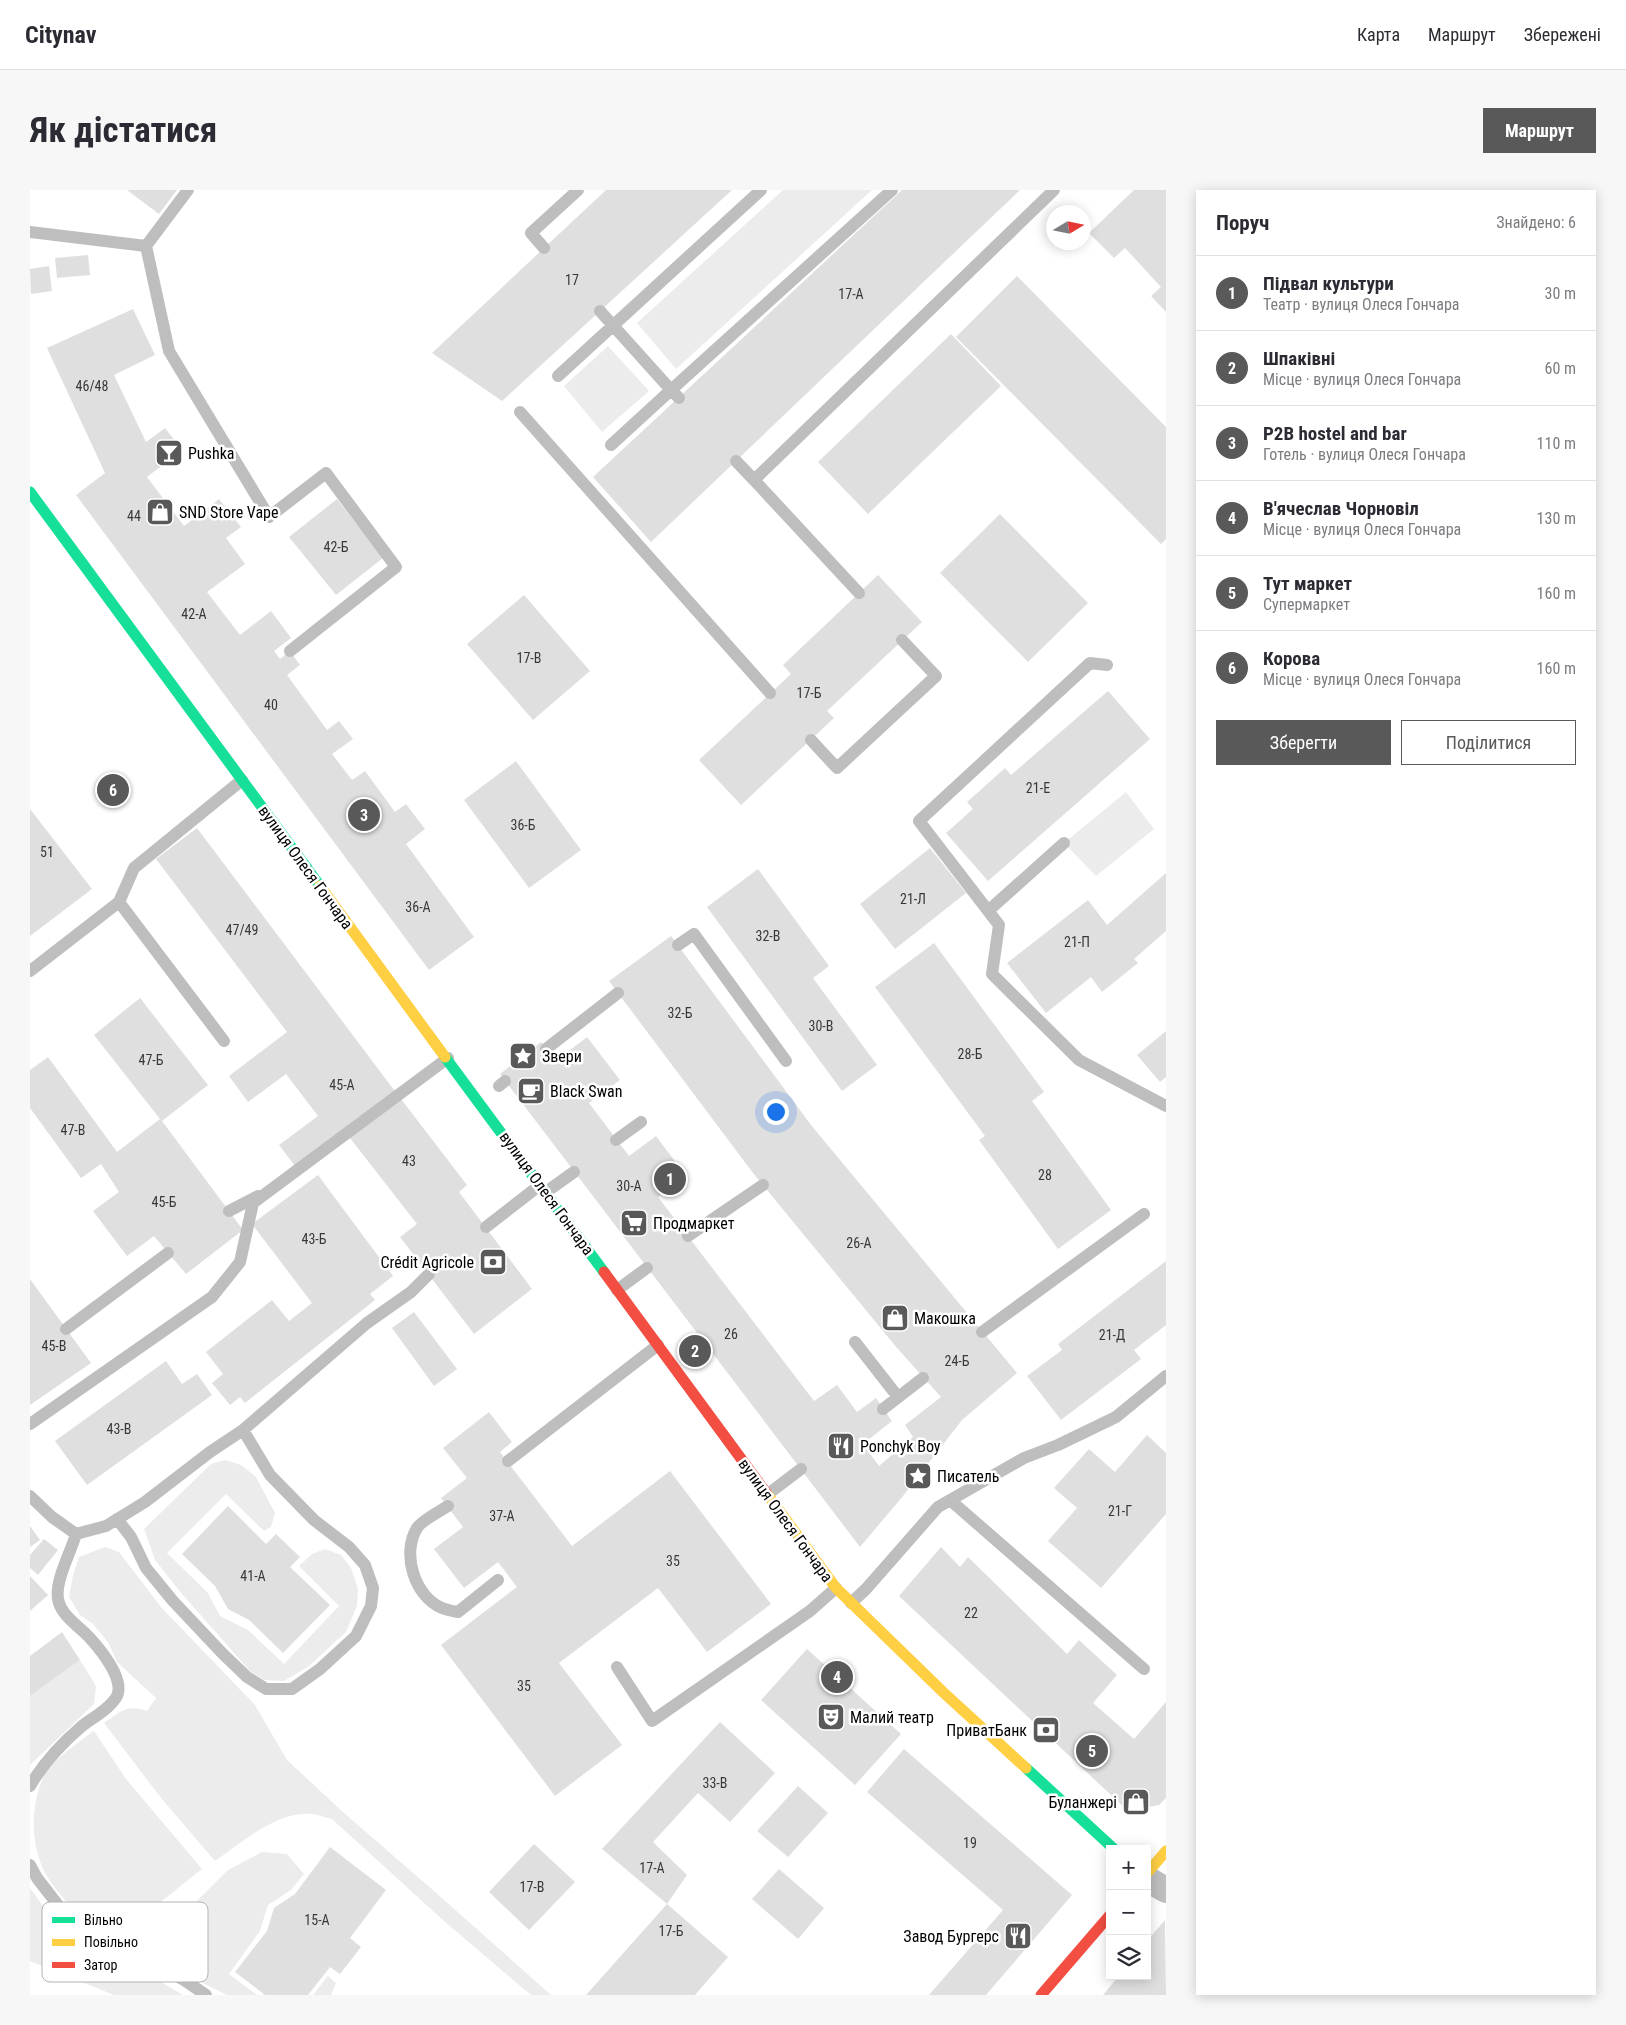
<!DOCTYPE html>
<html lang="uk">
<head>
<meta charset="utf-8">
<style>
	:root { --surface:#fff; --page:#f7f7f7; --text:#2b2b33; --muted:#7c7c81; --line:#e1e1e2; --accent:#595959 }
	body { margin:0; font-family:"Roboto Condensed",sans-serif; background:var(--page); color:var(--text) }
	.controls { position:absolute; right:15px; bottom:15px; display:grid; overflow:hidden; border-radius:0px; box-shadow:0 2px 12px #0003 }
	.controls button { width:45px; height:45px; display:grid; place-items:center; padding:0; border:0; border-bottom:1px solid var(--line); background:var(--surface); color:var(--text); font:25px sans-serif }
	.compass { position:absolute; left:1016px; top:15px; width:45px; height:45px; border-radius:50%; background:var(--surface); box-shadow:0 2px 12px #0003; rotate:80deg }
	.you { position:absolute; left:745px; top:921px; width:18px; height:18px; margin:-12px; border:4px solid #fff; border-radius:50%; background:#1a73e8; box-shadow:0 0 0 8px #1a73e833 }
	.badge { display:grid; place-items:center; width:32px; height:32px; border-radius:50%; background:var(--accent); color:#fff; font-size:16px; font-weight:700 }
	.pin { position:absolute; translate:-50% -50%; border:2px solid #fff; box-shadow:0 1px 5px #0006 }
	.list { margin:0; padding:0; list-style:none }
	h2 { display:flex; justify-content:space-between; align-items:center; height:65px; margin:0; padding:0 20px; font-size:21px }
	h2 small { font-size:16px; font-weight:400; color:var(--muted) }
	.list li { display:grid; grid-template-columns:32px 1fr auto; gap:15px; align-items:center; box-sizing:border-box; height:75px; padding:0 20px; border-top:1px solid var(--line) }
	.list b { display:block; font-size:19px; white-space:nowrap }
	.list p { margin:0; font-size:16px; white-space:nowrap; color:var(--muted) }
	.list em { font-size:16px; font-style:normal; color:var(--muted) }
	.actions { display:flex; gap:10px; padding:15px 20px }
	.actions a { flex:1; padding:11px 0; border:1px solid var(--accent); border-radius:0px; text-align:center; font-size:18px; color:var(--accent) }
	.actions .main { background:var(--accent); color:#fff }
	.icon { flex:none; width:28px; height:28px; fill:none; stroke:currentColor; stroke-width:2; stroke-linecap:round; stroke-linejoin:round }
	.map { position:relative; flex:none; width:1136px; height:1805px; overflow:hidden; border-radius:0px }
	header { display:flex; align-items:center; gap:30px; box-sizing:border-box; height:70px; padding:0 25px; background:var(--surface); border-bottom:1px solid var(--line) }
	header strong { font-size:24px }
	nav { display:flex; gap:28px; margin-inline-start:auto; font-size:18px }
	.intro { display:flex; align-items:center; justify-content:space-between; box-sizing:border-box; height:120px; padding:0 30px }
	h1 { margin:0; font-size:35px }
	.button { padding:12px 22px; border-radius:0px; background:var(--accent); color:#fff; font-size:18px; font-weight:700 }
	main { display:flex; gap:30px; padding:0 30px }
	aside { flex:1; background:var(--surface); border-radius:0px; box-shadow:0 2px 12px #0003 }
	.map>svg:first-child { display:block }
	.green { fill:#ececec }
	.building { fill:#dfdfdf }
	.lines { fill:none; stroke-linecap:round; stroke-linejoin:round }
	.lane { stroke:#bebebe; stroke-width:12 }
	.street { stroke:#bebebe; stroke-width:26 }
	.fast { stroke:#16e098; stroke-width:11 }
	.slow { stroke:#ffcf43; stroke-width:11 }
	.jam { stroke:#f24e42; stroke-width:11 }
	.labels { text-anchor:middle; stroke-width:5; stroke-linejoin:round; paint-order:stroke }
	.number-label { font-size:14px; fill:#383838 }
	.poi-label { font-size:16px; fill:#000; stroke:#fff; text-anchor:start }
	.street-label { font-size:16px; fill:#000; stroke:#fff }
	.key { fill:#fff; stroke:#b2b2b2; stroke-width:1 }
	.key-label { font-size:14px; fill:#000 }
</style>
</head>
<body>
<header>
<strong>Citynav</strong>
<nav><a>Карта</a><a>Маршрут</a><a>Збережені</a></nav>
</header>
<div class="intro"><h1>Як дістатися</h1><a class="button">Маршрут</a></div>
<main>
<div class="map">
<svg width="1136" height="1805" viewBox="0 0 1136 1805">
	<rect width="100%" height="100%" fill="#fff"/>
	<!-- green -->
	<path class="green" d="M753 0H842L646 179 607 133Z
		M578 156 619 201 572 242 534 196Z
		M1096 602 1124 639 1066 686 1034 653Z
		M195 1270 211 1275 226 1287 245 1323 241 1337 234 1341 196 1304 137 1363 178 1403 190 1426 218 1440 254 1474 309 1416 269 1376 282 1364 295 1359 311 1365 321 1378 328 1399 327 1416 316 1442 279 1476 254 1491 234 1490 220 1481 152 1404 125 1370 114 1339 181 1274Z
		M75 1357 89 1362 131 1417 225 1515 257 1570 314 1623 404 1701 521 1805H501L414 1731 302 1629C296 1628 289 1625 283 1624 247 1620 213 1652 185 1671L131 1608 74 1533C90 1522 97 1514 117 1521L126 1508 87 1472 78 1452 63 1434 50 1425 39 1407 43 1385 49 1367Z
		M50 1470 66 1496 64 1514 0 1575V1506Z
		M64 1541 96 1589 172 1679C140 1703 102 1743 60 1740 45 1721 27 1703 15 1683 0 1653 0 1614 15 1584 27 1567 47 1553 64 1541Z
		M232 1662 257 1664 274 1684 261 1700 238 1715 230 1741 199 1784 227 1805H197L173 1793 156 1770 151 1744 167 1711 198 1680Z
		M0 1698 26 1734 60 1765 109 1779 153 1805H84L0 1771Z
		M298 1786 306 1793 301 1805H283Z"/>
	<!-- building -->
	<path class="building" d="M97 0H147L129 24Z
		M576 0H702L472 211 402 163Z
		M872 0H990L621 352 563 287Z
		M1104 0H1136V122L1121 106 1131 97 1095 58 1084 68 1059 43Z
		M58 65 60 85 27 88 25 68Z
		M19 76 22 101 1 104 0 79Z
		M987 86 1136 237V349L1131 354 926 147Z
		M103 119 125 165 84 185 116 252 135 238 152 260 117 287 154 336 189 309 211 337 196 348 215 374 177 402 210 445 241 421 261 448 244 461 250 469 260 461 270 475 257 485 297 540 309 531 323 549 302 564 322 590 335 581 365 622 376 614 395 639 376 654 444 747 399 780 46 305 75 283 17 158Z
		M921 144 971 196 838 324 788 272Z
		M307 309 353 368 306 405 259 347Z
		M970 324 1058 413 998 472 910 383Z
		M848 385 892 432 797 521 804 528 711 615 669 570 761 484 753 475Z
		M494 405 560 481 503 530 437 454Z
		M1078 501 1120 549 958 691 916 643 943 619 937 612 975 578 981 585Z
		M486 571 551 660 499 698 434 610Z
		M0 619 62 699 0 746Z
		M167 638 367 904 268 980 249 955 288 926 256 884 218 912 199 886 257 842 126 669Z
		M900 658 936 703 865 759 830 714Z
		M728 679 799 776 783 788 847 875 812 901 677 717Z
		M1136 683V741L1104 769 1108 773 1072 802 1061 787 1016 823 977 773 1058 710 1077 735Z
		M641 746 781 935 987 1183 932 1230 873 1306 830 1357 470 884 511 852 526 871 557 847 590 890 559 913 599 966 626 946 656 986 628 1007 784 1211 807 1195 827 1222 846 1208 862 1231 833 1254 849 1276 883 1247 875 1235 911 1207 867 1158 723 983 579 791Z
		M904 753 1014 902 1002 911 1081 1020 1028 1059 949 950 955 946 845 797Z
		M110 808 178 895 132 931 213 1040 156 1084 124 1046 97 1066 63 1021 89 1002 71 974 51 988 0 918V880L18 867 87 962 130 929 64 845Z
		M1136 841V887L1130 892 1107 865Z
		M371 909 437 995 429 1002 502 1099 444 1144 370 1047 387 1034 320 948Z
		M288 985 363 1086 340 1104 345 1110 215 1213 210 1207 200 1215 182 1193 193 1184 176 1162 242 1110 259 1131 282 1113 222 1034Z
		M1136 1071V1135L1104 1160 1111 1169 1031 1230 997 1186 1032 1160 1028 1154Z
		M0 1089 61 1173 0 1215Z
		M384 1122 427 1179 404 1196 362 1138Z
		M136 1171 152 1194 167 1184 182 1205 57 1295 25 1251Z
		M459 1222 482 1252 470 1262 542 1356 640 1281 741 1414 677 1462 628 1398 529 1473 592 1555 525 1606 411 1455 487 1397 468 1372 434 1398 404 1359 433 1337 411 1308 437 1288 413 1258Z
		M1117 1245 1136 1263V1324L1071 1398 1018 1351 1047 1318 1024 1298 1059 1259 1085 1282Z
		M198 1316 236 1354 246 1344 270 1367 260 1377 300 1415 253 1463 219 1430 198 1419 185 1396 152 1364Z
		M0 1336 10 1350 0 1357Z
		M14 1349 28 1360 8 1385 0 1378V1365Z
		M911 1357 930 1377 938 1367 1037 1464 1049 1450 1087 1485 1063 1513 1104 1549 1136 1512V1608L1129 1615 1098 1621 869 1406Z
		M0 1386 18 1405 0 1421Z
		M32 1442 50 1470 0 1506V1466Z
		M777 1459 871 1544 825 1595 731 1510Z
		M690 1532 745 1583 700 1632 668 1603 623 1652 657 1685 637 1714 572 1659Z
		M874 1559 1042 1705 956 1805H899L973 1720 837 1602Z
		M768 1596 798 1623 758 1667 727 1641Z
		M504 1654 545 1692 499 1740 459 1702Z
		M300 1657 356 1700 320 1748 331 1757 310 1784 300 1777 278 1805H235L205 1782 237 1741 244 1718 265 1704Z
		M749 1679 794 1718 768 1749 722 1709Z
		M637 1714 698 1767 665 1805H556Z
		M1135 1730 1136 1805H1073L1089 1786H1117V1751Z"/>
	<g class="lines">
		<!-- lane -->
		<path class="lane" d="M0 42 116 56 139 161 239 327 296 283 366 377 260 461
			M116 56 158 0
			M514 58 501 43 548 0
			M570 121 641 200 581 255
			M528 186 731 0
			M649 208 641 200 862 0
			M490 222 740 503
			M706 271 724 290
			M829 403 724 290 1024 0
			M1077 475 1060 473 889 631 969 735 962 784 1049 870 1136 916
			M781 550 807 578 906 486 872 450
			M89 712 194 851
			M958 721 1034 653
			M648 755 664 744 756 871
			M0 781 89 712 104 678 212 590
			M516 859 588 803
			M469 896 475 891
			M586 950 611 932
			M516 1002 544 982
			M199 1021 228 1006
			M456 1037 510 995
			M658 1046 733 995
			M587 1100 617 1078
			M36 1139 138 1063
			M952 1142 1114 1024
			M825 1152 868 1207
			M853 1219 893 1188
			M0 1234 182 1107 210 1072 223 1013 418 868
			M213 1240 337 1133 381 1102 399 1084
			M478 1271 628 1155
			M738 1304 771 1279
			M0 1306 22 1327 46 1344C41 1362 25 1390 28 1409 31 1426 49 1436 59 1447 70 1459 95 1489 87 1506 80 1519 62 1528 52 1536 31 1554 14 1572 0 1596
			M920 1310 1114 1479
			M418 1316C410 1321 391 1331 387 1338 371 1364 385 1407 412 1418 417 1420 423 1421 428 1422L468 1390
			M46 1344 76 1336 115 1312 180 1262 213 1240 240 1285 284 1330 319 1357 335 1375 343 1398 341 1416 326 1446 290 1479 262 1499H236L217 1487 193 1464 143 1411 116 1378 101 1347 87 1329
			M821 1413 836 1399 908 1317 994 1268 1028 1255 1086 1227 1136 1186
			M587 1477 622 1531 780 1421 806 1398
			M0 1675 7 1688 31 1719 68 1755 112 1768 154 1790 176 1805"/>
		<!-- street -->
		<path class="street" d="M1117 1689 1136 1700"/>
		<!-- fast -->
		<path class="fast" d="M0 302 290 696
			M415 867 574 1082
			M996 1578 1084 1659"/>
		<!-- slow -->
		<path class="slow" d="M290 696 415 867
			M737 1304 806 1398 914 1503 996 1578
			M1117 1683 1136 1661"/>
		<!-- jam -->
		<path class="jam" d="M574 1082 737 1304
			M1011 1805 1080 1725"/>
	</g>
	<!-- icons -->
	<defs>
		<g id="bar-square" transform="scale(1.4375)"><rect x="-9" y="-9" width="18" height="18" rx="4" fill="#595959" stroke="#fff"/><path d="M-6-5H6L.8 .8V4.5H3.5V6h-7V4.5H-.8V.8Z" fill="#fff"/></g>
		<g id="shop-square" transform="scale(1.4375)"><rect x="-9" y="-9" width="18" height="18" rx="4" fill="#595959" stroke="#fff"/><path d="M-5-2.5h2.3a2.7 3.5 0 0 1 5.4 0H5L5.5 6h-11ZM-1.5-2.5h3a1.5 2.3 0 0 0-3 0Z" fill="#fff"/></g>
		<g id="sight-square" transform="scale(1.4375)"><rect x="-9" y="-9" width="18" height="18" rx="4" fill="#595959" stroke="#fff"/><path d="M0-6L1.8-2.2L6-1.7L2.9 1.2L3.7 5.4L0 3.3L-3.7 5.4L-2.9 1.2L-6-1.7L-1.8-2.2Z" fill="#fff"/></g>
		<g id="cafe-square" transform="scale(1.4375)"><rect x="-9" y="-9" width="18" height="18" rx="4" fill="#595959" stroke="#fff"/><path d="M-5.5-4.5H6V0H3Q3 3.5 0 3.5H-2.5Q-5.5 3.5-5.5 0ZM3-3.2v2h1.7v-2ZM-6 4.5H4V6H-6Z" fill="#fff"/></g>
		<g id="supermarket-square" transform="scale(1.4375)"><rect x="-9" y="-9" width="18" height="18" rx="4" fill="#595959" stroke="#fff"/><path d="M-6-5.5h2.5l.6 2H6L4.5 2H-2.5L-4.4-4H-6ZM-1.5 3.2a1.3 1.3 0 1 0 .1 0ZM3 3.2a1.3 1.3 0 1 0 .1 0Z" fill="#fff"/></g>
		<g id="bank-square" transform="scale(1.4375)"><rect x="-9" y="-9" width="18" height="18" rx="4" fill="#595959" stroke="#fff"/><path d="M-6-4H6V4H-6ZM0-2.3a2.3 2.3 0 1 0 0 4.6a2.3 2.3 0 1 0 0-4.6Z" fill="#fff"/></g>
		<g id="restaurant-square" transform="scale(1.4375)"><rect x="-9" y="-9" width="18" height="18" rx="4" fill="#595959" stroke="#fff"/><path d="M-5-6h1v4h1v-4h1v4h1v-4h1v5L-1.5 .5V6h-2V.5L-5-1ZM5-6V6H3V1.5H1.5Q1.5-4 5-6Z" fill="#fff"/></g>
		<g id="theatre-square" transform="scale(1.4375)"><rect x="-9" y="-9" width="18" height="18" rx="4" fill="#595959" stroke="#fff"/><path d="M-5-5.5Q0-4 5-5.5V0Q5 5 0 6Q-5 5-5 0ZM-3.3-2.5H-1v1.5H-3.3ZM1-2.5H3.3v1.5H1ZM-2.8 1Q0 5.5 2.8 1Z" fill="#fff"/></g>
	</defs>
	<g fill-rule="evenodd">
		<use href="#bar-square" x="139" y="263"/>
		<use href="#shop-square" x="130" y="322"/>
		<use href="#sight-square" x="493" y="866"/>
		<use href="#cafe-square" x="501" y="901"/>
		<use href="#supermarket-square" x="604" y="1033"/>
		<use href="#bank-square" x="463" y="1072"/>
		<use href="#shop-square" x="865" y="1128"/>
		<use href="#restaurant-square" x="811" y="1256"/>
		<use href="#sight-square" x="888" y="1286"/>
		<use href="#theatre-square" x="801" y="1527"/>
		<use href="#bank-square" x="1016" y="1540"/>
		<use href="#shop-square" x="1106" y="1612"/>
		<use href="#restaurant-square" x="988" y="1746"/>
	</g>
	<g class="labels">
		<!-- number labels -->
		<g class="number-label">
			<text x="542" y="95">17</text>
			<text x="821" y="109">17-А</text>
			<text x="62" y="201">46/48</text>
			<text x="104" y="331">44</text>
			<text x="306" y="362">42-Б</text>
			<text x="164" y="429">42-А</text>
			<text x="499" y="473">17-В</text>
			<text x="779" y="508">17-Б</text>
			<text x="241" y="520">40</text>
			<text x="1008" y="603">21-Е</text>
			<text x="493" y="640">36-Б</text>
			<text x="17" y="667">51</text>
			<text x="883" y="714">21-Л</text>
			<text x="388" y="722">36-А</text>
			<text x="212" y="745">47/49</text>
			<text x="738" y="751">32-В</text>
			<text x="1047" y="757">21-П</text>
			<text x="650" y="828">32-Б</text>
			<text x="791" y="841">30-В</text>
			<text x="940" y="869">28-Б</text>
			<text x="121" y="875">47-Б</text>
			<text x="312" y="900">45-А</text>
			<text x="43" y="945">47-В</text>
			<text x="379" y="976">43</text>
			<text x="1015" y="990">28</text>
			<text x="599" y="1001">30-А</text>
			<text x="134" y="1017">45-Б</text>
			<text x="284" y="1054">43-Б</text>
			<text x="829" y="1058">26-А</text>
			<text x="701" y="1149">26</text>
			<text x="1082" y="1150">21-Д</text>
			<text x="24" y="1161">45-В</text>
			<text x="927" y="1176">24-Б</text>
			<text x="89" y="1244">43-В</text>
			<text x="1090" y="1326">21-Г</text>
			<text x="472" y="1331">37-А</text>
			<text x="643" y="1376">35</text>
			<text x="223" y="1391">41-А</text>
			<text x="941" y="1428">22</text>
			<text x="494" y="1501">35</text>
			<text x="685" y="1598">33-В</text>
			<text x="940" y="1658">19</text>
			<text x="622" y="1683">17-А</text>
			<text x="502" y="1702">17-В</text>
			<text x="287" y="1735">15-А</text>
			<text x="641" y="1746">17-Б</text>
		</g>
		<!-- poi labels -->
		<g class="poi-label">
			<text x="158" y="269">Pushka</text>
			<text x="149" y="328">SND Store Vape</text>
			<text x="512" y="872">Звери</text>
			<text x="520" y="907">Black Swan</text>
			<text x="623" y="1039">Продмаркет</text>
			<text x="444" y="1078" text-anchor="end">Crédit Agricole</text>
			<text x="884" y="1134">Макошка</text>
			<text x="830" y="1262">Ponchyk Boy</text>
			<text x="907" y="1292">Писатель</text>
			<text x="820" y="1533">Малий театр</text>
			<text x="997" y="1546" text-anchor="end">ПриватБанк</text>
			<text x="1087" y="1618" text-anchor="end">Буланжері</text>
			<text x="969" y="1752" text-anchor="end">Завод Бургерс</text>
		</g>
		<!-- street labels -->
		<g class="street-label">
			<text transform="translate(276 677) rotate(54)" y="6">вулиця Олеся Гончара</text>
			<text transform="translate(517 1003) rotate(54)" y="6">вулиця Олеся Гончара</text>
			<text transform="translate(756 1330) rotate(54)" y="6">вулиця Олеся Гончара</text>
		</g>
	</g>
	<!-- legend -->
	<rect x="12" y="1712" width="166" height="80" rx="8" class="key"/>
	<rect x="22" y="1727" width="23" height="6" fill="#16e098"/>
	<rect x="22" y="1749" width="23" height="7" fill="#ffcf43"/>
	<rect x="22" y="1772" width="23" height="6" fill="#f24e42"/>
	<g class="key-label">
		<text x="54" y="1735">Вільно</text>
		<text x="54" y="1757">Повільно</text>
		<text x="54" y="1780">Затор</text>
	</g>
</svg>
<div class="controls">
<button>+</button>
<button>−</button>
<button><svg class="icon" aria-label="layers" viewBox="0 0 24 24"><path d="M12 4l9 5-9 5-9-5zM3 14l9 5 9-5"/></svg></button>
</div>
<svg class="compass" viewBox="-18 -18 36 36"><path d="M0-13l5 13h-10z" fill="#e53935"/><path d="M0 13l5-13h-10z" fill="#7c7c81"/></svg>
<div class="you"></div>
<div class="pin badge" style="left:640px;top:989px">1</div>
<div class="pin badge" style="left:665px;top:1161px">2</div>
<div class="pin badge" style="left:334px;top:625px">3</div>
<div class="pin badge" style="left:807px;top:1487px">4</div>
<div class="pin badge" style="left:1062px;top:1561px">5</div>
<div class="pin badge" style="left:83px;top:600px">6</div>
</div>
<aside>
<h2>Поруч<small>Знайдено: 6</small></h2>
<ul class="list">
<li><span class="badge">1</span><div><b>Підвал культури</b><p>Театр · вулиця Олеся Гончара</p></div><em>30 m</em></li>
<li><span class="badge">2</span><div><b>Шпаківні</b><p>Місце · вулиця Олеся Гончара</p></div><em>60 m</em></li>
<li><span class="badge">3</span><div><b>P2B hostel and bar</b><p>Готель · вулиця Олеся Гончара</p></div><em>110 m</em></li>
<li><span class="badge">4</span><div><b>В'ячеслав Чорновіл</b><p>Місце · вулиця Олеся Гончара</p></div><em>130 m</em></li>
<li><span class="badge">5</span><div><b>Тут маркет</b><p>Супермаркет</p></div><em>160 m</em></li>
<li><span class="badge">6</span><div><b>Корова</b><p>Місце · вулиця Олеся Гончара</p></div><em>160 m</em></li>
</ul>
<div class="actions"><a class="main">Зберегти</a><a>Поділитися</a></div>
</aside>
</main>
</body>
</html>
